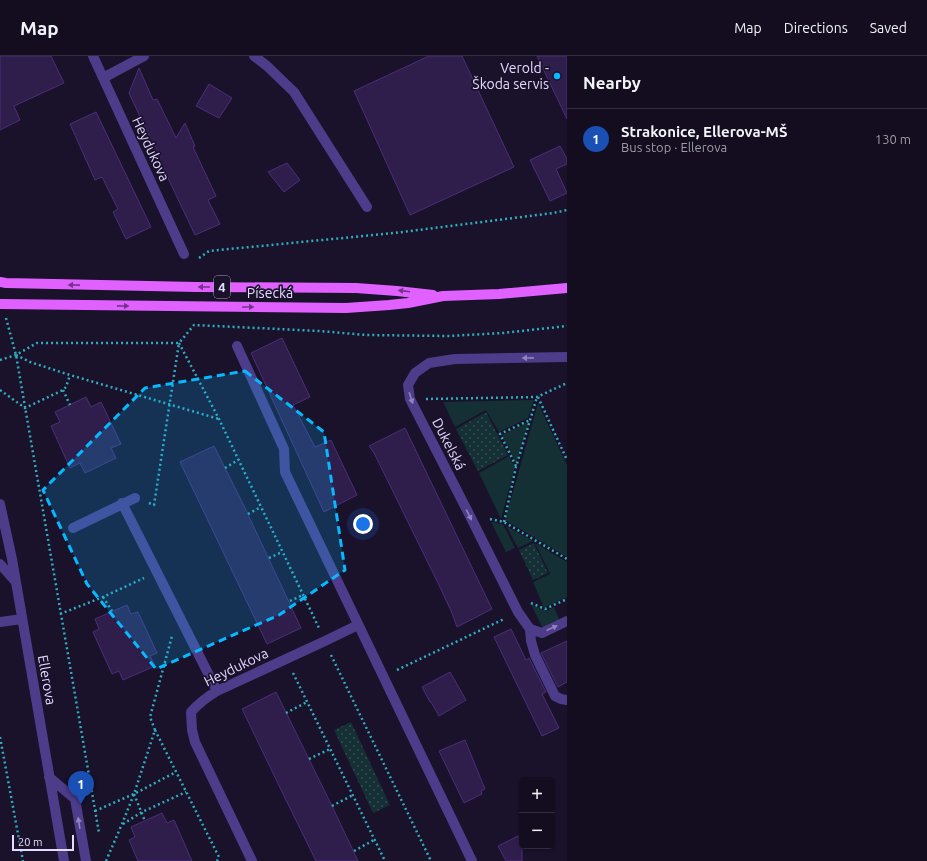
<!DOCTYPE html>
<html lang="en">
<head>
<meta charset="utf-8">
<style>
	:root { --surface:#140d20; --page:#1d1629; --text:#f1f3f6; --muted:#9d9ca5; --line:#332d3e; --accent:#7c3aed }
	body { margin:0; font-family:Ubuntu,sans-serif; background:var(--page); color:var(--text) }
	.controls { position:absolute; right:12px; bottom:12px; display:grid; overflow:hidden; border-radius:6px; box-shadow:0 1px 3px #0004 }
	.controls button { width:36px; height:36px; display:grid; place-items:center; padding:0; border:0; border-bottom:1px solid var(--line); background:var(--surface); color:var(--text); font:20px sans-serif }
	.scale { position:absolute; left:12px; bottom:10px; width:62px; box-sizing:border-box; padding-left:4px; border:2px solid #e5daff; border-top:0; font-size:11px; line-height:14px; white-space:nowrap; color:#e5daff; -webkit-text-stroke:3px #1a112b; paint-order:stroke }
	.you { position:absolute; left:363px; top:468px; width:14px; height:14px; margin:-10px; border:3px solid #fff; border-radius:50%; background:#1a73e8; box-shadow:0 0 0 6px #1a73e833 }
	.badge { display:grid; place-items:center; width:26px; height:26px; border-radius:50%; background:var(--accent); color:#fff; font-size:13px; font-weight:700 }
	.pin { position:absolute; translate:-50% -33px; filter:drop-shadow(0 1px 2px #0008) }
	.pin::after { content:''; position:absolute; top:21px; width:14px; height:12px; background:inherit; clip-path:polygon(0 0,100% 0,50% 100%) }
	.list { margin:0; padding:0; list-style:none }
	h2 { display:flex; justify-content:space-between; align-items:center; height:52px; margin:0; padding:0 16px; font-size:17px }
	h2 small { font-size:13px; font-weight:400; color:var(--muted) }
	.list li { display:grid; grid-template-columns:26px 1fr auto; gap:12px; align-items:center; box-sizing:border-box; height:60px; padding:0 16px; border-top:1px solid var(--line) }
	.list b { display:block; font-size:15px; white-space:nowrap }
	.list p { margin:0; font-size:13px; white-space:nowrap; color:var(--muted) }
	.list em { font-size:13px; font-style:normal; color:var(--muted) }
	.map { position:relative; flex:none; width:567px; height:805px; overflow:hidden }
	header { display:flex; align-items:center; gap:24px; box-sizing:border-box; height:56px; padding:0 20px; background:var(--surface); border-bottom:1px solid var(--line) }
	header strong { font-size:19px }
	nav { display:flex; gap:22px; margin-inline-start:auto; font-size:14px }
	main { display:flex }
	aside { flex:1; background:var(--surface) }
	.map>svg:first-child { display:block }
	.grass { fill:#143035 }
	.park { fill:url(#park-dots) }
	.building { fill:#2f1d4c; stroke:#4a2f78 }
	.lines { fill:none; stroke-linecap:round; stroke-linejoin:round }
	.path { stroke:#30adbd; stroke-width:2.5; stroke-dasharray:2 3; stroke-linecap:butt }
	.minor { stroke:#4d3c8a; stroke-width:10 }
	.major { stroke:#e061ff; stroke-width:10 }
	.oneway { fill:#73358a }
	.oneway2 { fill:#9183bf }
	.marked { fill:#06baff; fill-opacity:0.2; stroke:#06baff; stroke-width:3; stroke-dasharray:8 5; stroke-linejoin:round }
	.poi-dot { fill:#06baff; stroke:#1a112b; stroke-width:1.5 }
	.labels { text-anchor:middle; stroke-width:3.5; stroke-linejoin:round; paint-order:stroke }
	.shield { fill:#1a112b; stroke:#a89ebf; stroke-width:1 }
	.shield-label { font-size:13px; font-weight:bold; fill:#e5daff }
	.poi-label { font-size:14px; fill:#e5daff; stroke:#1a112b; text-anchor:end }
	.street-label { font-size:14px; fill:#e5daff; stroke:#1a112b }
</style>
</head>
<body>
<header>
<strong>Map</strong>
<nav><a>Map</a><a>Directions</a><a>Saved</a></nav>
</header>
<main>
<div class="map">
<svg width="567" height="805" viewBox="0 0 567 805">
	<defs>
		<pattern id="park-dots" width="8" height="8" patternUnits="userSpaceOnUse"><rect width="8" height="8" fill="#143035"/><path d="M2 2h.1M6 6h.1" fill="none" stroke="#364d53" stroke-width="1.8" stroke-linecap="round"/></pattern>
	</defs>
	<rect width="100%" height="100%" fill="#1a112b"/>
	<!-- grass -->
	<path class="grass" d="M534 344 528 362 499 376 486 354 455 371 443 346Z
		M538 347 567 409V501L505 464Z
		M529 366 516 408 502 379Z
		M509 400 515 411 501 463 479 417Z
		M491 466 503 468 515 492 506 496Z
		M506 470 533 485 518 492Z
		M535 487 567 506V541L544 552 533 526 550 518Z
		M531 548 546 555 554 551 560 565 543 573Z"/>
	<!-- park -->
	<path class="park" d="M486 356 508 399 478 415 456 373Z
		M534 487 548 517 533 524 519 494Z
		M351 666 390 749 373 757 334 674Z"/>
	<!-- building -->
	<path class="building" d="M0 0H51L64 27 14 50 20 64 0 74Z
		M429 0H462L514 111 410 159 354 35Z
		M537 0H567V63Z
		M139 12 153 44 157 43 176 82 185 67 195 90 193 91 216 140 208 144 220 168 195 179 149 82H150L129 37Z
		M209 28 232 42 219 62 196 50Z
		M96 56 151 171 126 183 113 156 118 153 102 121 95 124 70 68Z
		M560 90 567 103V108L556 113 567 137 550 145 530 104Z
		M287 107 300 124 284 136 268 116Z
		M282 282 310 341 293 349 315 391 331 384 357 439 324 456 251 297Z
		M86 341 91 351 101 346 121 388 111 392 116 402 85 417 80 407 70 412 51 370 60 366 55 356Z
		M405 372 492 553 457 571 452 557 439 529 374 397 369 390Z
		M214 390 245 452 301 572 267 588 180 406Z
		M127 549 131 558 138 556 157 597 150 600 155 610 123 624 119 615 112 618 93 576 99 573 95 563Z
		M511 573 526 604 529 602 546 636 542 638 559 672 542 680 494 581Z
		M567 585V626L558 631 541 597Z
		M450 616 466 644 439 660 431 646H430L422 631Z
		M276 636 332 750 358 805H316L286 744 242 653Z
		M465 684 485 733 481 735 482 738 464 747 439 695Z
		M162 757 167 767 174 764 192 805H138L129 784 135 781 131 771Z
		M522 778V805H506L498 790Z"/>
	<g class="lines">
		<!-- path -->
		<path class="path" d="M199 202 209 195 394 177 553 157 567 154
			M6 262 16 299 99 777
			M179 287 219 363 319 572
			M16 299 30 306 70 319 219 363
			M0 304 16 299 37 287H179L194 269 320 275 366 279 448 280 503 277 567 270
			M0 334 25 352 63 334 66 331 70 319
			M63 334 70 349
			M538 341 567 404
			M426 343 537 341 567 327
			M516 410 500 378 530 364
			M225 412 238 404
			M149 447 154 449 179 287
			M248 458 261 451
			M490 463 504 466 567 503
			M504 466 516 411 537 341
			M269 502 282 496
			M103 541 112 555
			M290 545 303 539
			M531 547 545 553 567 543
			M60 558 103 541 144 522
			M331 599 431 805
			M397 614 504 563
			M293 617 385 805
			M286 657 307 646
			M155 674 219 801 217 805
			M0 681 23 805
			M309 703 330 693
			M134 738 145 765
			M332 750 353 739
			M95 755 134 738 176 716
			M123 768 142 756 186 736
			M354 795 374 784
			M106 805 122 768 134 738 155 674 150 661 172 580"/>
		<!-- minor -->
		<path class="minor" d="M93 0 184 198
			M254 0 267 10 294 36 367 151
			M103 22 144 0
			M237 290 284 393 285 416 472 805
			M567 301 455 303 429 307 415 317 408 329 410 343 470 460 518 556 530 573 542 577 567 565
			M122 447 217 635
			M0 448 12 503 64 805
			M73 472 135 442
			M0 508 16 526
			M0 566 22 563
			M530 573 531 585 535 599 555 640 561 643 567 644
			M49 721 75 743 86 805
			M252 805 195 686 192 674 191 656C199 647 207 641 217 635L325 585 358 569"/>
		<!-- major -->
		<path class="major" d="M0 226 6 227 196 231 356 232 397 235 433 239
			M0 248 346 252 389 249 408 247 443 240 499 238 567 232"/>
	</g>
	<!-- one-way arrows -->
	<defs><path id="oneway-solid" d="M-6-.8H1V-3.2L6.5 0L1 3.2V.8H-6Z"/></defs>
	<g class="oneway">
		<use href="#oneway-solid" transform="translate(74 229) rotate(-179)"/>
		<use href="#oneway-solid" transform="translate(204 231) rotate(-180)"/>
		<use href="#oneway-solid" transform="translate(404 235) rotate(-173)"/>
		<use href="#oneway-solid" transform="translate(123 250) rotate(1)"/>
		<use href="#oneway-solid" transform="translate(248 251)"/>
	</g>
	<g class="oneway2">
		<use href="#oneway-solid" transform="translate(528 302) rotate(179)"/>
		<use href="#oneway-solid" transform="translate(411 342) rotate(72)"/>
		<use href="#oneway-solid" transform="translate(469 459) rotate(63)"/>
		<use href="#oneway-solid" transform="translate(552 572) rotate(-25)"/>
		<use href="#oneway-solid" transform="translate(79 767) rotate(-99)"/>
	</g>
	<!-- marked area -->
	<path class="marked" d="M245 315 324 376 345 514 279 559 156 613 87 528 43 434 145 332Z"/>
	<!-- markers -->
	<circle class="poi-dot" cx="557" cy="20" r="4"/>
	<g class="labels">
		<!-- shield labels -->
		<rect class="shield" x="214" y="220" width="16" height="22" rx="3"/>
		<g class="shield-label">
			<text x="222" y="236">4</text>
		</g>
		<!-- poi labels -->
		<g class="poi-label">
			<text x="549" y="17">Verold -<tspan x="549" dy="16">Škoda servis</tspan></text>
		</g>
		<!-- street labels -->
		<g class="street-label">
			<text transform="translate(151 93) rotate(65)" y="5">Heydukova</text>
			<text x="270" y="242">Písecká</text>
			<text transform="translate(449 388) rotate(63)" y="5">Dukelská</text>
			<text transform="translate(236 611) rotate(-26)" y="5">Heydukova</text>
			<text transform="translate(47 624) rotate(80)" y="5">Ellerova</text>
		</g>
	</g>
</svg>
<div class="controls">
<button>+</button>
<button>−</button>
</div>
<div class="scale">20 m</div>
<div class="you"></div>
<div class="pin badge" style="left:81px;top:748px;background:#1a4fb4">1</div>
</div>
<aside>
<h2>Nearby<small></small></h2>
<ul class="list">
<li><span class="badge" style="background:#1a4fb4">1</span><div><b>Strakonice, Ellerova-MŠ</b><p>Bus stop · Ellerova</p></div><em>130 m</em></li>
</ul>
</aside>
</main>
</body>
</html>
